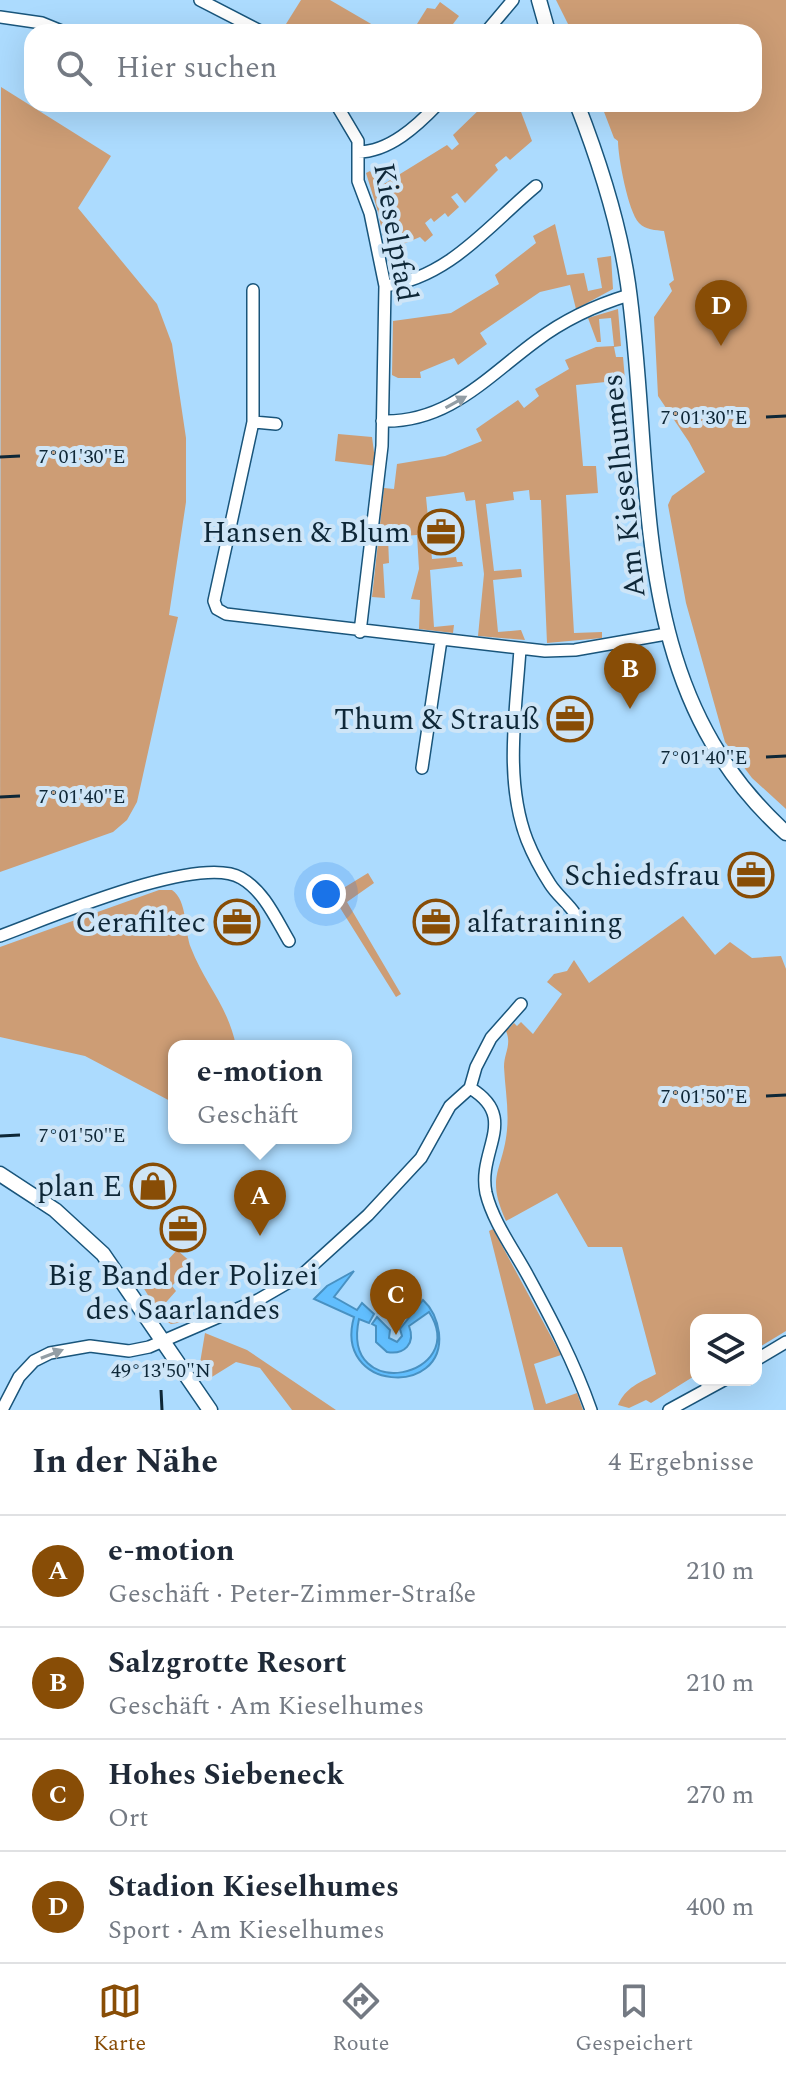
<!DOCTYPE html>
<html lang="de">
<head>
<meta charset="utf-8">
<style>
	:root { --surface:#fff; --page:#f2f2f3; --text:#1f2937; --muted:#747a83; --line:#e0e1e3; --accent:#884d06 }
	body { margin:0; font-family:Spectral,serif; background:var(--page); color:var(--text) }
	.controls { position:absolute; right:24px; bottom:24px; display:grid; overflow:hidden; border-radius:16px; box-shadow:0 8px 32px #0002 }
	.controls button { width:72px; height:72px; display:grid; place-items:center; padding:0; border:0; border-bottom:2px solid var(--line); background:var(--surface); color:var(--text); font:40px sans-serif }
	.you { position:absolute; left:326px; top:894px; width:28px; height:28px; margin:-20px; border:6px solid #fff; border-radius:50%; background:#1a73e8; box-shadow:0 0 0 12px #1a73e833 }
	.badge { display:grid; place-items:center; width:52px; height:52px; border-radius:50%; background:var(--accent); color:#fff; font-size:26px; font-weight:700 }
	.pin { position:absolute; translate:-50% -66px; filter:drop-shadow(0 2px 4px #0008) }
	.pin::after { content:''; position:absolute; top:42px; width:28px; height:24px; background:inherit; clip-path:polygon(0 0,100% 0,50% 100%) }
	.popup { position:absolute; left:168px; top:1040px; width:184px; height:104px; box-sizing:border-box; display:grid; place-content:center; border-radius:16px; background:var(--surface); filter:drop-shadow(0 2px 6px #0005); font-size:26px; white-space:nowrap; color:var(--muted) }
	.popup b { font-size:30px; color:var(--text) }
	.popup::after { content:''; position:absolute; left:50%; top:100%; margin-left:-16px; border:16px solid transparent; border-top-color:var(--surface) }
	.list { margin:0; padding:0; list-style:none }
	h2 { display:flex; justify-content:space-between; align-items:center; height:104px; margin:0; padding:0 32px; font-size:34px }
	h2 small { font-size:26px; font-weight:400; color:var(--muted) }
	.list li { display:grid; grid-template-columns:52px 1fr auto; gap:24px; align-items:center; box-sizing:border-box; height:112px; padding:0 32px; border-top:2px solid var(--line) }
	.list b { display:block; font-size:30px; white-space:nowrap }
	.list p { margin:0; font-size:26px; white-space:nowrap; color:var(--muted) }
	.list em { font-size:26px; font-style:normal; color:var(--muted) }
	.icon { flex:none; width:44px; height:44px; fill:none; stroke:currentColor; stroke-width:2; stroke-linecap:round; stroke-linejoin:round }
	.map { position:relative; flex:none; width:786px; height:1410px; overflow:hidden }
	.search { position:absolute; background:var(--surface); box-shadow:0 8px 32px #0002; left:24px; right:24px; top:24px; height:88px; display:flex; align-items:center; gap:20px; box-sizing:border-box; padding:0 28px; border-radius:24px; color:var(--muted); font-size:30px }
	.sheet { height:552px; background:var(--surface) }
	nav { display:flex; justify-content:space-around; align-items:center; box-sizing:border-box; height:112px; border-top:2px solid var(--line); background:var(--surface); font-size:22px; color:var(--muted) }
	nav a { display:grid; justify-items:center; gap:4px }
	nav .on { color:var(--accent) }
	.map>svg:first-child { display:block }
	.green { fill:#cd9d75 }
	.water { fill:#61befe; stroke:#4891c2; stroke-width:2 }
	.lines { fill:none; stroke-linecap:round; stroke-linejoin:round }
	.minor-casing { stroke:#19557b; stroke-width:14 }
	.tertiary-casing { stroke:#19557b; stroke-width:17 }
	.minor { stroke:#fff; stroke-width:11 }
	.tertiary { stroke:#fff; stroke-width:14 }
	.oneway { fill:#939ea5 }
	.ticks { fill:none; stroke:#0e2737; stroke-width:3 }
	.labels { text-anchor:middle; stroke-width:8; stroke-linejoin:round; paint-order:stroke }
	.street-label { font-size:30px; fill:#0e2737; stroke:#cee5f7 }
	.poi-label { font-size:30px; fill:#0e2737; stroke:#cee5f7; text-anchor:end }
	.ticks-label { font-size:20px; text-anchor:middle; fill:#0e2737; stroke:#cee5f7; stroke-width:8; stroke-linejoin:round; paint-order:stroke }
</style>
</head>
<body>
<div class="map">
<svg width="786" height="1410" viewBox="0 0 786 1410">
	<rect width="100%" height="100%" fill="#acdbfe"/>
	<!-- green -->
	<path class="green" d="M301 0H330L385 32H333L320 25 314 32H281Z
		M556 0H786V809L752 778 725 742 686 603 668 505 672 496 705 472 689 442 658 396 654 317 672 291 669 284 674 280 664 231C656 230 645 230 639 223 628 211 618 157 618 141L614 138 601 104H754V32H572Z
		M440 2 459 16 447 32H412L427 8 435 9Z
		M1 87 111 156 78 208 157 304 172 344 186 438V502L169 615 178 617 137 802 127 820 113 832 0 872Z
		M485 104H518L532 141 510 160 506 156 495 165 498 170 465 203 457 193 451 197 459 207 448 217 445 213 434 222 431 218 425 223 433 235 425 242 420 237 396 247V276L390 270 378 212 366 173 370 171 379 187 447 145 452 150 459 144 453 135Z
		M555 224 567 275 584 273 588 291 602 288 597 258 611 256 613 289 576 309 570 285 540 292 480 333 487 344 458 365 454 358 420 372 421 378H398L392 375 393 321 451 313 499 284 495 275 536 243 533 236Z
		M618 309 621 346 614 347 616 357H623L625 380 576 385 583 466H596L598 493 566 495 574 633 602 632V638L547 643 541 500H530L529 490 513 492 514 500 486 504 494 571 521 569 522 577 493 580 498 632 521 630 525 640 478 636 484 574 475 500 466 501 464 492 426 497 432 559 456 557 457 562H462L463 566 430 570 434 627 454 625 453 633 419 629 420 600 411 599 419 569 417 535 388 537 389 563 383 564 385 598 372 597 384 488 394 489 397 464 445 456 482 441 476 429 518 400 524 408 539 396 535 389 569 369 565 360 596 347 614 346 611 318 599 319 601 342H597L588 318Z
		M338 434 372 437 374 452 378 453 377 466 335 461Z
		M368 873 374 883 347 902 401 994 396 997 332 895Z
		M159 890H172C188 901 184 931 191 948 205 984 228 1006 236 1046H174V1103L85 1056 0 1037V947Z
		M683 916 715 955 730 942 752 958 781 956 786 969V1331L756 1349V1320H696V1375L651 1403 646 1400 629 1408 618 1405C626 1387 639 1383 656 1374L622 1247H588L557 1193 506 1221C485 1175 503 1172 507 1130 509 1109 505 1088 504 1067 504 1053 512 1045 506 1031L514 1023 517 1026 521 1022 533 1034 562 994 547 982 554 974 567 971 574 960 589 983Z
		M493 1229 561 1355 534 1364 546 1404 577 1393 583 1410H534L489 1231Z
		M177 1250 192 1263 172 1286 176 1291 161 1308 184 1322 171 1324 164 1320 169 1314 163 1312 162 1318 143 1287Z
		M205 1333 247 1350 336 1410H292L260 1368 236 1362 207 1380 199 1369Z"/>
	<!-- water -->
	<path class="water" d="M354 1271 334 1297 357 1310 362 1303 374 1314 369 1323 359 1319C340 1405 471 1377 429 1312L409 1326C416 1344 404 1355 387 1352L376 1342V1326L372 1324 377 1317 390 1330 389 1338 397 1342 402 1336 400 1329 423 1300C433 1309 437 1319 439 1333 446 1398 333 1391 354 1317L314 1299 327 1286Z"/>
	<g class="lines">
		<!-- minor casing -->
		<g class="minor-casing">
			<path id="minor" d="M200 0 262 32
				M0 17 42 23 64 32
				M486 32 513 0
				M336 104 358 141V181L370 213 385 286 382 446 360 632
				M358 152C389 152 417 126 438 104
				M385 286C449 278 489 225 536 186
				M253 290V422L214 601 217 609 226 614 545 651 575 650 666 634
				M382 421C448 423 487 377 536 341 564 320 596 305 629 295
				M253 422 276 424
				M520 649C516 711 504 780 527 840 533 855 541 870 550 884 560 900 579 910 580 929
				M422 768 441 640
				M0 936C47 919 199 853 241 878 264 891 276 919 289 941
				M470 1088C520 1118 477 1150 486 1193 493 1222 514 1250 528 1276 552 1320 574 1362 591 1410
				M756 1360 786 1342
				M2 1410 19 1377 34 1361 50 1353 90 1346 129 1351 149 1347 258 1300 303 1274 368 1215 421 1158 450 1106 470 1088 476 1067 491 1038 521 1004
				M669 1410 724 1380"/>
		</g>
		<!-- tertiary casing -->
		<g class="tertiary-casing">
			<path id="tertiary" d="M539 0 548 32
				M577 104C600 163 619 222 628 284 656 482 624 687 786 833
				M0 1174 55 1210 103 1254 210 1410"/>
		</g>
		<!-- minor -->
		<use href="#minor" class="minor"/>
		<!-- tertiary -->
		<use href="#tertiary" class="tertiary"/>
	</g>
	<!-- one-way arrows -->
	<defs><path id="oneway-solid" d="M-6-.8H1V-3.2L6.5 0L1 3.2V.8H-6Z" transform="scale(2)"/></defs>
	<g class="oneway">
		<use href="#oneway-solid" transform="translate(456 402) rotate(-29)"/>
		<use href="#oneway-solid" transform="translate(52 1354) rotate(-21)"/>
	</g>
	<!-- ticks -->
	<path class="ticks" d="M766 417 786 416M0 457 20 456M766 757 786 756M0 797 20 796M766 1096 786 1095M0 1136 20 1135M161 1390 162 1410"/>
	<!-- icons -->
	<defs>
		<g id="office-ring" transform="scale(2.3)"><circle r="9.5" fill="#cee5f7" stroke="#884d06" stroke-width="1.5"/><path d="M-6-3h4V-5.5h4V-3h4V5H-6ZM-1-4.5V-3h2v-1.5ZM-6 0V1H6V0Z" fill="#884d06"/></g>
		<g id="shop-ring" transform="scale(2.3)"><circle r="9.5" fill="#cee5f7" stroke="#884d06" stroke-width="1.5"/><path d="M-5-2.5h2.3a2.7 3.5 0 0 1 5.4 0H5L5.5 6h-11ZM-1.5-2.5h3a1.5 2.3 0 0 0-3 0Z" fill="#884d06"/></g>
	</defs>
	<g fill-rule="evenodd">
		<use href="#office-ring" x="441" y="532"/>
		<use href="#office-ring" x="570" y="719"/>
		<use href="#office-ring" x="751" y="875"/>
		<use href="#office-ring" x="237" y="922"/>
		<use href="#office-ring" x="436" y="922"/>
		<use href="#shop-ring" x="153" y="1186"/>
		<use href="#office-ring" x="183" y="1229"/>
	</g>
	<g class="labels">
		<!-- street labels -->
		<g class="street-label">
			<text transform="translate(396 232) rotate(80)" y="10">Kieselpfad</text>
			<text transform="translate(623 486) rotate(-96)" y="10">Am Kieselhumes</text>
		</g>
		<!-- poi labels -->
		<g class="poi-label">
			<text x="410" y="542">Hansen &amp; Blum</text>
			<text x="539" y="729">Thum &amp; Strauß</text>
			<text x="720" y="885">Schiedsfrau</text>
			<text x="206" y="932">Cerafiltec</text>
			<text x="467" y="932" text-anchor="start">alfatraining</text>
			<text x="122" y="1196">plan E</text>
			<text x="183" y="1285" text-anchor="middle">Big Band der Polizei<tspan x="183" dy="34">des Saarlandes</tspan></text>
		</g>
	</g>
	<g class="ticks-label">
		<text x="704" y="424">7°01'30"E</text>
		<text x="82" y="463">7°01'30"E</text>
		<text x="704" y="764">7°01'40"E</text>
		<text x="82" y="803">7°01'40"E</text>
		<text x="704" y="1103">7°01'50"E</text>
		<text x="82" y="1142">7°01'50"E</text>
		<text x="161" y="1377">49°13'50"N</text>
	</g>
</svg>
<div class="controls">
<button><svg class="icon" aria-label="layers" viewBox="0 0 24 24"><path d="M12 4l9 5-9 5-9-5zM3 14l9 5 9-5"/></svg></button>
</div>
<div class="you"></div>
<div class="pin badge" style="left:260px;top:1236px">A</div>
<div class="popup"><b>e-motion</b>Geschäft</div>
<div class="pin badge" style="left:630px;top:709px">B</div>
<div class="pin badge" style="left:396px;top:1335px">C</div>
<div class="pin badge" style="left:721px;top:346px">D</div>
<div class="search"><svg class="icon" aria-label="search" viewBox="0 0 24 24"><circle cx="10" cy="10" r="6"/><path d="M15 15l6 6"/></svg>Hier suchen</div>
</div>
<section class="sheet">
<h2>In der Nähe<small>4 Ergebnisse</small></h2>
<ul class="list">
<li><span class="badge">A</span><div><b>e-motion</b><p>Geschäft · Peter-Zimmer-Straße</p></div><em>210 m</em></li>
<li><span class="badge">B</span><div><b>Salzgrotte Resort</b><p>Geschäft · Am Kieselhumes</p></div><em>210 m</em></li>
<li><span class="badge">C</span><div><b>Hohes Siebeneck</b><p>Ort</p></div><em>270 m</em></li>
<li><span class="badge">D</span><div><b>Stadion Kieselhumes</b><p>Sport · Am Kieselhumes</p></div><em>400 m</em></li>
</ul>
</section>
<nav>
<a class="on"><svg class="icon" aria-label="map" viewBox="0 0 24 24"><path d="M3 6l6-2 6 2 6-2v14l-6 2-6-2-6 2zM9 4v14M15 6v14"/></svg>Karte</a>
<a><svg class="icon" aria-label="directions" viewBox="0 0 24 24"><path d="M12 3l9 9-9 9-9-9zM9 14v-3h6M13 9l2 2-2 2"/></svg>Route</a>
<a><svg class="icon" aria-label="saved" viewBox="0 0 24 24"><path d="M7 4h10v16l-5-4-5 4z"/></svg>Gespeichert</a>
</nav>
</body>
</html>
